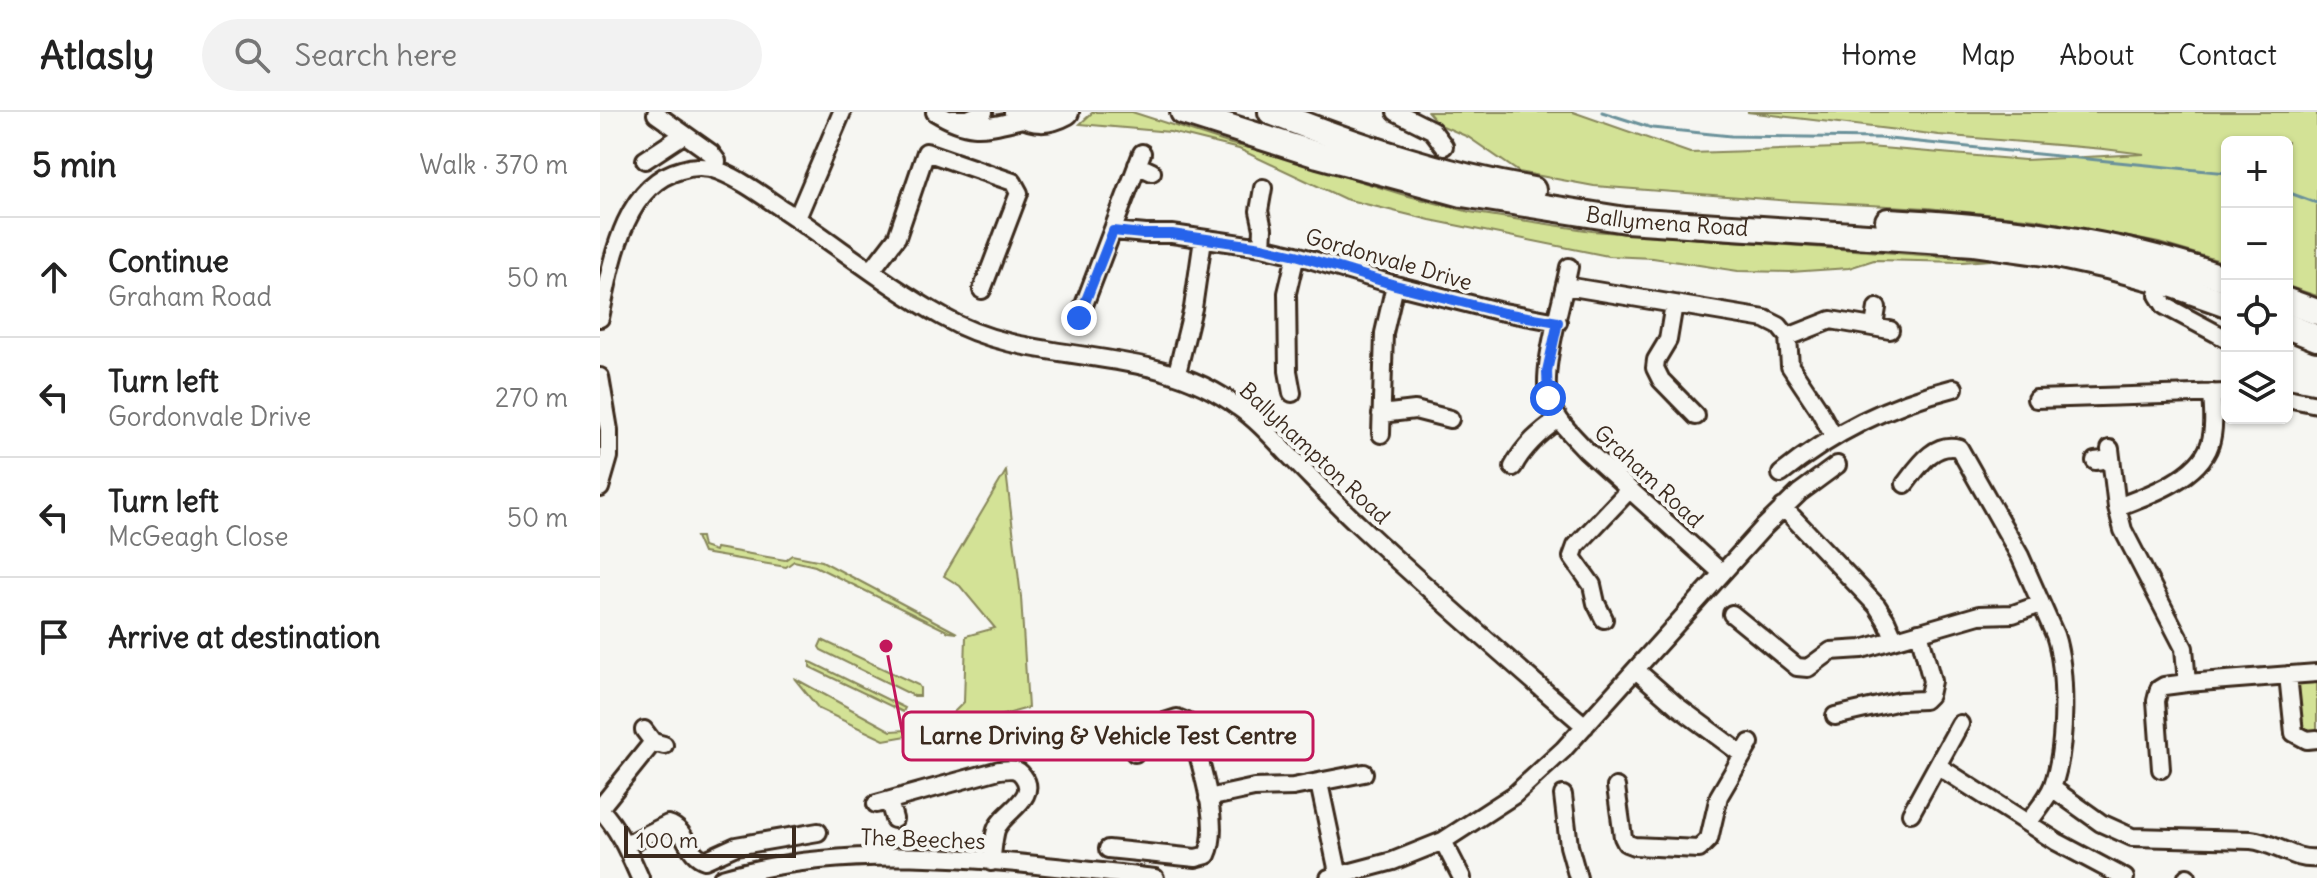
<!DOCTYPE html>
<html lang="en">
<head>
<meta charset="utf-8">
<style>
	:root { --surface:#fff; --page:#f2f2f2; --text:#222; --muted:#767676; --line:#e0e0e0 }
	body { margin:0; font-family:Delius,sans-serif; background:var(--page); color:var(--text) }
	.controls { position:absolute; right:24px; top:24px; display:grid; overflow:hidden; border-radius:12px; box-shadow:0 2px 6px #0004 }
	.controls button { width:72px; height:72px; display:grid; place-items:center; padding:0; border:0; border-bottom:2px solid var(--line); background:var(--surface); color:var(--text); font:40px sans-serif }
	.scale { position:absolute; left:24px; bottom:20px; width:172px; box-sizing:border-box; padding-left:8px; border:4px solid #3b2a1e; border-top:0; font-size:22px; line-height:28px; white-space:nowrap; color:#3b2a1e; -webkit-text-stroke:6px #f6f6f2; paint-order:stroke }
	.stop { position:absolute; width:24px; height:24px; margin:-18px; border:6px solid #2563eb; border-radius:50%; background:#fff }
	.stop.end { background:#2563eb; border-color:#fff; box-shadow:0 2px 8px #0008 }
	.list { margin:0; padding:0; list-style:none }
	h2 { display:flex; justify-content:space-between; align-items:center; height:104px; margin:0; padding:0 32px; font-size:34px }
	h2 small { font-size:26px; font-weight:400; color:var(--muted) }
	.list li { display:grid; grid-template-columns:52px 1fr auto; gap:24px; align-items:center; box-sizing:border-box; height:120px; padding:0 32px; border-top:2px solid var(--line) }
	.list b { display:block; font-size:30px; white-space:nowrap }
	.list p { margin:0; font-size:26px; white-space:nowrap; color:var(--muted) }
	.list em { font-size:26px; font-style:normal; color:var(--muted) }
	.icon { flex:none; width:44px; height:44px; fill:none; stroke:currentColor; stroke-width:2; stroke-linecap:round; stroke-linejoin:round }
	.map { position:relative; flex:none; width:1717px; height:766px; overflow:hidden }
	header { display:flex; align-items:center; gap:48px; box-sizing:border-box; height:112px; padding:0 40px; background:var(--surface); border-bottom:2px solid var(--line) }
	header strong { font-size:38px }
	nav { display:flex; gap:44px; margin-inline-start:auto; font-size:28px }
	.search { width:560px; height:72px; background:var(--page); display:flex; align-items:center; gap:20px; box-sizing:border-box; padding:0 28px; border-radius:44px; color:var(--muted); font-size:30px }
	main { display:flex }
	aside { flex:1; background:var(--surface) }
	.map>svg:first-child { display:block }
	.green { fill:#d3e296; stroke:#87865a; stroke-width:2 }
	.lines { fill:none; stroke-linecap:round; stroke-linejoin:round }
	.stream { stroke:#6b919a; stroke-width:3 }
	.minor-casing { stroke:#3b2a1e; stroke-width:22 }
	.highway-casing { stroke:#3b2a1e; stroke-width:30 }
	.minor { stroke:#f6f6f2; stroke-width:16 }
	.highway { stroke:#f6f6f2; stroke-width:24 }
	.route { stroke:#2563eb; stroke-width:10 }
	.labels { text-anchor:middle; stroke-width:8; stroke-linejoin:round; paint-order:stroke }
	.street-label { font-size:22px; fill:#3b2a1e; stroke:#f6f6f2 }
	.leader { fill:none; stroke:#c2185b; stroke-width:3 }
	.callout-dot { fill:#c2185b; stroke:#f6f6f2; stroke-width:3 }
	.callout { fill:#f6f6f2; stroke:#c2185b; stroke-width:3 }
	.callout-label { font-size:24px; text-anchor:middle; font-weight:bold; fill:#3b2a1e }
</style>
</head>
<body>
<header>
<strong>Atlasly</strong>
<div class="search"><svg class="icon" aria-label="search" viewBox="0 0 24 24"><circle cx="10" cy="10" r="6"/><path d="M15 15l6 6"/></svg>Search here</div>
<nav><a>Home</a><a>Map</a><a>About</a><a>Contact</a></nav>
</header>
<main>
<aside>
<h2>5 min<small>Walk · 370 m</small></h2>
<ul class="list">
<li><svg class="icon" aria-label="ahead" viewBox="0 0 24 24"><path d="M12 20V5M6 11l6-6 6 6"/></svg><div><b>Continue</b><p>Graham Road</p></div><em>50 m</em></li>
<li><svg class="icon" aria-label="left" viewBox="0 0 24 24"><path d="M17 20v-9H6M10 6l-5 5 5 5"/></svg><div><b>Turn left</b><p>Gordonvale Drive</p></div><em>270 m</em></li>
<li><svg class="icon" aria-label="left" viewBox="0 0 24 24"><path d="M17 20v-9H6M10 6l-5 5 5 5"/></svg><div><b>Turn left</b><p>McGeagh Close</p></div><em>50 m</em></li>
<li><svg class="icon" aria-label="arrive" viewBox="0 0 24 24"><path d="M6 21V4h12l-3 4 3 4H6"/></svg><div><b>Arrive at destination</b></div></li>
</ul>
</aside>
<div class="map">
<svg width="1717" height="766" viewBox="0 0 1717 766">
	<rect width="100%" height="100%" fill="#f6f6f2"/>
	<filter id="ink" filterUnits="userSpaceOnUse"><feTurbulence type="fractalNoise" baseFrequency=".0125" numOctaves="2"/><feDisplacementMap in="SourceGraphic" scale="16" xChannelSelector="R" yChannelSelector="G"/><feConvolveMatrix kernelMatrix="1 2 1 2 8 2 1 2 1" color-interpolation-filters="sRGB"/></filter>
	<g filter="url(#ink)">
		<!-- green -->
		<path class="green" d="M493 0H532L631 32 663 39 801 82 870 100 992 119 1391 148 1362 150 1274 148 1249 156 1190 160 1138 159 1053 146 1008 144 830 108 745 87 639 37 570 20 480 12Z
			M828 0H973L1090 41 1269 35 1425 48 1544 42 1504 37 1339 23 1147 0H1717V184L1687 174V30H1627V151L1559 131 1435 107 1327 96 1191 89 994 74 919 60 868 25 838 12Z
			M406 359 421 485 428 596 364 614 284 628 219 597 194 566 291 619 338 616 364 590 366 524 395 516 360 474 344 464Z
			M96 425H101L103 435 115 439 116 436 185 448 192 443 222 449 357 521 349 520 215 454 194 449 186 455 103 441Z
			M222 528 318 573 320 576V584H314L221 538 219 535Z
			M210 550 213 551 305 596 303 600 210 555Z
			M1717 566V623L1702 622 1694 572 1697 568Z"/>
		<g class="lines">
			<!-- stream -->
			<path class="stream" d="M1002 0 1052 16 1131 24 1279 26 1627 61
				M1687 80 1717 91"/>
			<!-- minor casing -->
			<g class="minor-casing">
				<path id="minor" d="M335 0C375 24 386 14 429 6
					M796 0 832 18 844 34
					M56 2 111 41 117 49 116 57
					M352 7H368L384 0
					M45 48 83 23
					M537 53 552 60
					M197 106 242 0
					M513 119 546 122H572L662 135 696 143 795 173 898 199 958 210
					M662 135 663 117 659 99 663 76
					M969 155C963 187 937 267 951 294 959 311 974 325 986 338L1122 461
					M271 159 297 125 326 40 413 70 419 81 382 178
					M1562 169 1558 183 1565 194 1627 227
					M966 174 1165 207 1179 214 1188 225 1190 254 1218 296 1234 325
					M1074 192 1068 228 1056 248 1055 256 1061 268 1096 304
					M0 206C11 155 22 73 81 58 94 54 107 54 119 59 142 68 163 84 184 98 237 133 287 174 343 205 435 258 549 228 638 295 657 308 673 326 689 343 713 367 736 392 761 415 834 483 910 549 985 614
					M479 206 542 41
					M1274 214 1277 196
					M1188 225 1231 208 1290 218
					M577 261 593 196 603 127
					M0 265 9 318V345L0 376
					M692 281 688 259 687 181 696 143
					M1687 286 1717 292
					M1436 287 1627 281
					M781 302 815 298 850 307
					M781 322 784 221 795 173
					M1510 337 1517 395 1523 418 1584 536 1587 571
					M1495 349 1511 347
					M913 355C924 334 940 320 959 307
					M1181 362C1232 321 1290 292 1354 276
					M1305 372C1318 355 1334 329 1359 336L1420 444 1455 523C1467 560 1466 636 1453 673 1448 686 1437 698 1429 710
					M1183 395 1277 494 1286 508 1294 526
					M1517 395C1547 384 1599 366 1610 332 1615 316 1613 298 1612 281
					M1132 502 1197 555 1208 556 1231 539 1262 537 1379 503 1413 502 1441 492
					M1004 507 996 491 992 473 972 445 976 434 1029 378
					M1036 558 1077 594 1143 643
					M1688 563 1694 621 1707 628 1717 627
					M1235 604 1300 589 1324 588 1329 583 1332 569 1319 520
					M44 618 53 630 64 633
					M529 621 535 641
					M1338 654 1457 730 1525 766
					M1561 657 1556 589 1559 577 1564 574 1587 571 1717 561
					M719 671 739 765
					M1016 675 1023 725 1026 731 1034 734 1099 737 1109 727 1119 684 1150 631
					M1452 676 1501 711 1532 725 1651 728C1674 730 1694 749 1717 746
					M963 683 969 734 978 766
					M608 686 654 676 693 675 764 661
					M289 689 294 707
					M276 692 399 658C409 657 417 655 423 664 440 686 402 700 396 718 393 728 393 740 391 750
					M0 696 53 630
					M0 697C19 717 29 741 40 766
					M1311 701 1360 612
					M843 729 862 766
					M26 733 68 712C88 718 86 742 105 748L136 734 218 720
					M508 737 596 746 607 743C622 712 599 649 591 617L587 610 577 606 518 625
					M122 766C261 726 414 751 555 766
					M729 766 793 749 843 729 914 683 963 638 1163 416 1199 381 1237 353
					M1587 766V765"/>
			</g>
			<!-- highway casing -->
			<g class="highway-casing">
				<g id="highway">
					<path d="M417 0C434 9 448 10 466 0"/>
					<path id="s1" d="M583 0 718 43 862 82 1026 108 1374 131 1452 142 1507 154 1562 169 1627 192"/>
					<path d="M671 0C755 33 843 63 933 78"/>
					<path d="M1288 109C1404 115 1517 129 1627 167"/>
					<path d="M1687 189 1717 200"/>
					<path d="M1687 214 1717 226"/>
				</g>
			</g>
			<!-- minor -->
			<use href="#minor" class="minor"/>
			<!-- highway -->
			<use href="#highway" class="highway"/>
		</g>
	</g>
	<g class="lines" filter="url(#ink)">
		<!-- route -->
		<path class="route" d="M479 206 513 119 542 122H572L662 135 696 143 795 173 904 201 958 210 947 259 948 286"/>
	</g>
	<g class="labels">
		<!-- street labels -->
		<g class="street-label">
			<text dy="8" stroke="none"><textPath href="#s1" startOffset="498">Ballymena Road</textPath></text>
			<text transform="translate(789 147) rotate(16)" y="8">Gordonvale Drive</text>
			<text transform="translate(715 341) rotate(43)" y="8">Ballyhampton Road</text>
			<text transform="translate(1049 364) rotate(43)" y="8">Graham Road</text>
			<text transform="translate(323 727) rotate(2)" y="8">The Beeches</text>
		</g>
	</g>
	<!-- callouts -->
	<path class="leader" d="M286 534L303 624"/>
	<circle class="callout-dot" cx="286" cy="534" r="8"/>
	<rect class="callout" x="303" y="600" width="410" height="48" rx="8"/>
	<g class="callout-label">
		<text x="508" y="632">Larne Driving &amp; Vehicle Test Centre</text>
	</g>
</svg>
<div class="controls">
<button>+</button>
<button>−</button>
<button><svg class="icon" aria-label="locate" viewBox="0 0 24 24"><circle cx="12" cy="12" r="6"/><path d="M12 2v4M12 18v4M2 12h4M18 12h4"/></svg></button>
<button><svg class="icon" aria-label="layers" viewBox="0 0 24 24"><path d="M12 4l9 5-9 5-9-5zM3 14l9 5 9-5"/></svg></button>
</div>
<div class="scale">100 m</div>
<div class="stop" style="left:948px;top:286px"></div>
<div class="stop end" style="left:479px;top:206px"></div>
</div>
</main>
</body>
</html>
